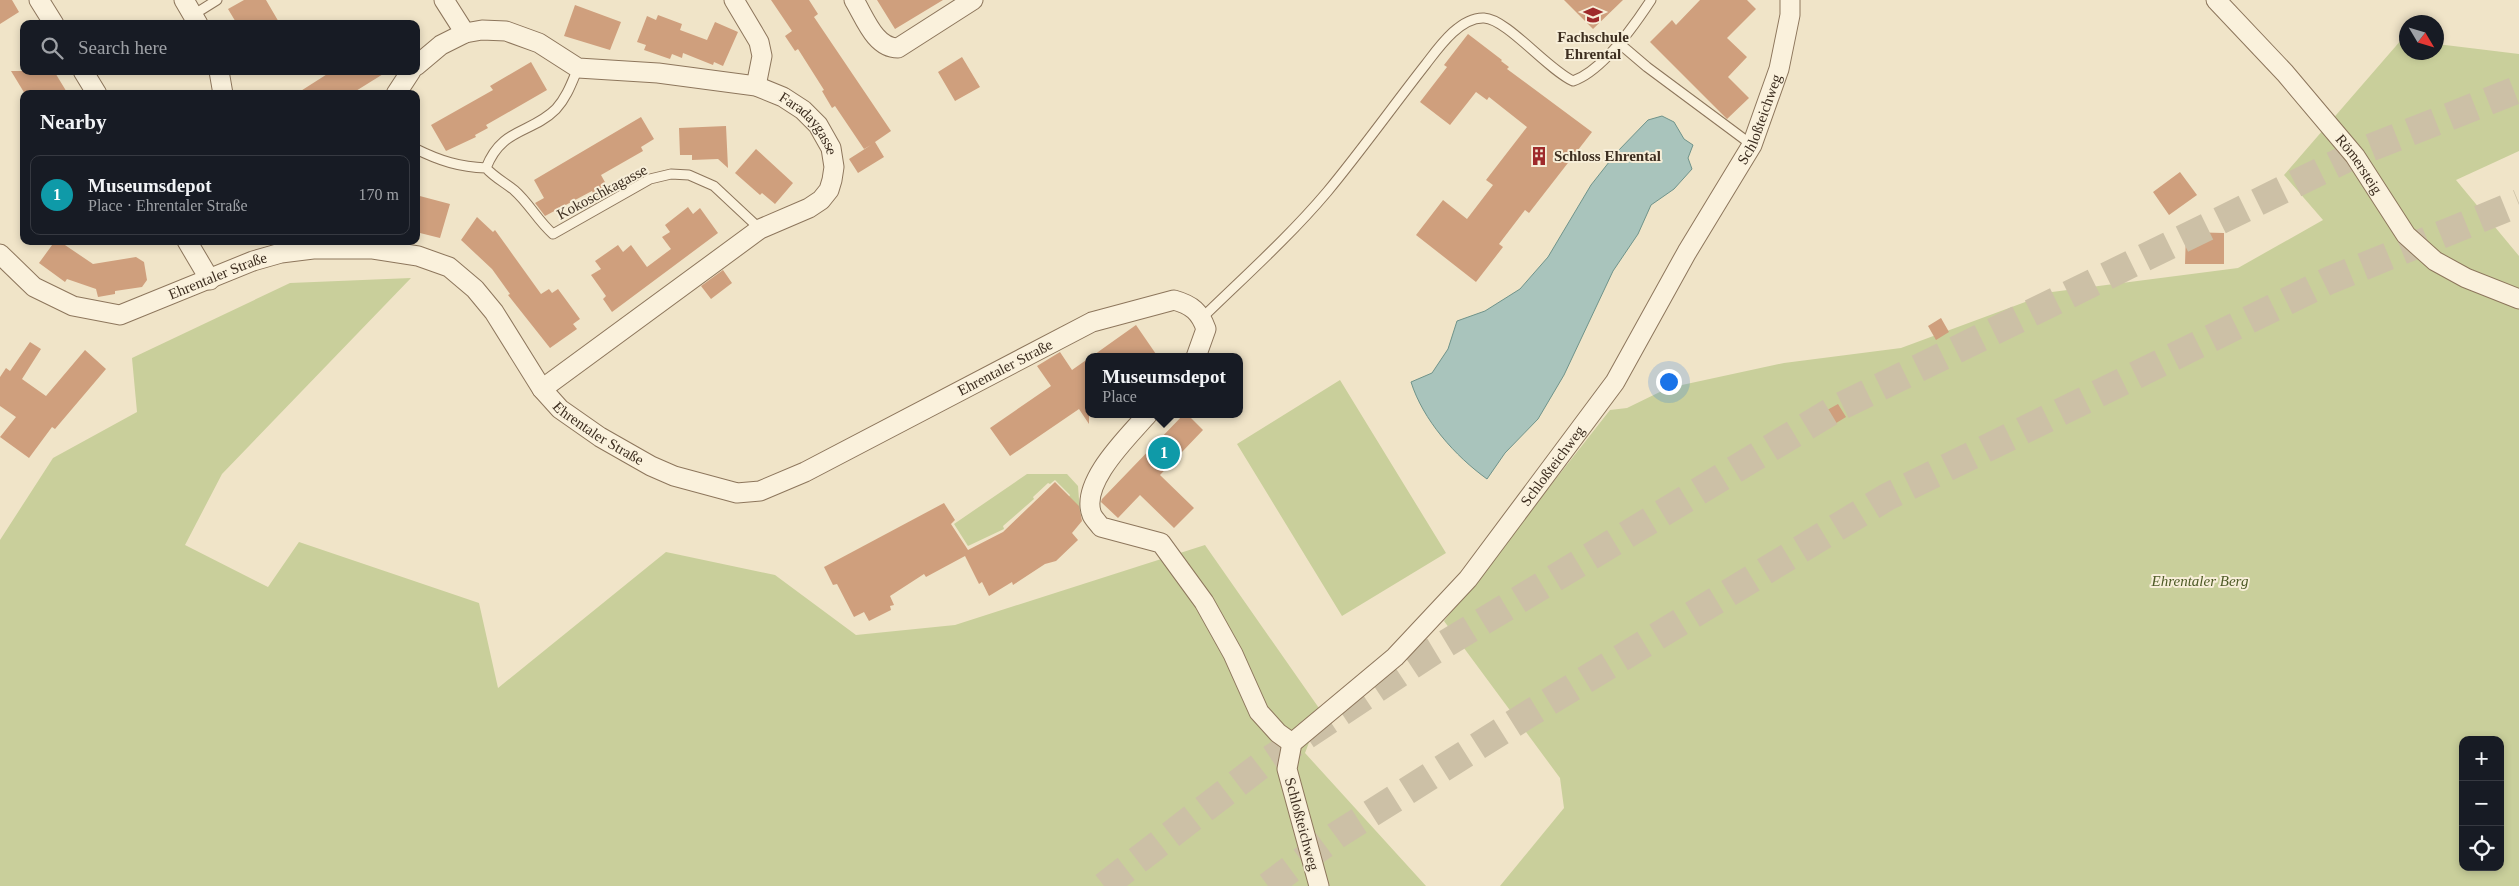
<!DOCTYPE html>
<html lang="en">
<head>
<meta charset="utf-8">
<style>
	:root { --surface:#171b24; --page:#20242c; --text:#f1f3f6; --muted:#9ea1a6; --line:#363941; --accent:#0b8043 }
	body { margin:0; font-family:"Times New Roman",serif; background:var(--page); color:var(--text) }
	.controls { position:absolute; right:15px; bottom:15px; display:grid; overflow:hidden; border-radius:10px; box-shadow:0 2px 8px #0003 }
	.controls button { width:45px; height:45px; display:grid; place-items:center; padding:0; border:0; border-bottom:1px solid var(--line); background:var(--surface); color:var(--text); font:25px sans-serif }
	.compass { position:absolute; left:2399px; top:15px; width:45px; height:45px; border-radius:50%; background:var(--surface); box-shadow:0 2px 8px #0003; rotate:128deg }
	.you { position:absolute; left:1668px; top:381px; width:18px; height:18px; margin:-12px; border:4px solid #fff; border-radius:50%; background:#1a73e8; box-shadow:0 0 0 8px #1a73e833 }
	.badge { display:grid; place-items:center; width:32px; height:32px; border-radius:50%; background:var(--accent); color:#fff; font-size:16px; font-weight:700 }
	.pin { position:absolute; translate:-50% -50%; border:2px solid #fff; box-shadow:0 1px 5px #0006 }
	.popup { position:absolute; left:1085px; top:353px; width:158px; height:65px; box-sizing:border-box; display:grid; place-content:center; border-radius:10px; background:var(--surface); filter:drop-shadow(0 1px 4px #0005); font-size:16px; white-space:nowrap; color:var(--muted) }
	.popup b { font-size:19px; color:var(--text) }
	.popup::after { content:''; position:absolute; left:50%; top:100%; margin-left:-10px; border:10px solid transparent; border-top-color:var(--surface) }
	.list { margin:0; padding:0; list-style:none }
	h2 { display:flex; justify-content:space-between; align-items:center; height:65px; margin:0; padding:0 20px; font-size:21px }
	h2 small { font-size:16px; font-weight:400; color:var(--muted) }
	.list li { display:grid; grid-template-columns:32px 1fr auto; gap:15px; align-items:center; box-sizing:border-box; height:80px; margin:0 10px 10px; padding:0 10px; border:1px solid var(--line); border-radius:10px }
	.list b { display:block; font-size:19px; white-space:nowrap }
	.list p { margin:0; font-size:16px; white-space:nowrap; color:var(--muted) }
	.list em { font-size:16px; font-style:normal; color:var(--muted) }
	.icon { flex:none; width:28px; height:28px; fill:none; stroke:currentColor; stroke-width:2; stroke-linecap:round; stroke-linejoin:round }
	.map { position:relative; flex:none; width:2519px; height:886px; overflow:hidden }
	.search { position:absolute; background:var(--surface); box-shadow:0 2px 8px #0003; left:20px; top:20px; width:400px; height:55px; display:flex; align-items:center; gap:12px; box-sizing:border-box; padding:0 18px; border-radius:10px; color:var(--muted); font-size:19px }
	.panel { position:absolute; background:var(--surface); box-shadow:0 2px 8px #0003; left:20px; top:90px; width:400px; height:155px; border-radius:10px }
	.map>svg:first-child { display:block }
	.green { fill:#c9cf9b; fill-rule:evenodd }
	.water { fill:#a9c4bc; stroke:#6f938a }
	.building { fill:#cf9f7d }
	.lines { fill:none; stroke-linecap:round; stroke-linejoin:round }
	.highway-tunnel { stroke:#ccc0a6; stroke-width:28; stroke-dasharray:28 14; stroke-linecap:butt }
	.lane-casing { stroke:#8d765c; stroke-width:11 }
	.street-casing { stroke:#8d765c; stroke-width:21 }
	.lane { stroke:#faf1dc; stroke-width:9 }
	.street { stroke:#faf1dc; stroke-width:19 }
	.labels { text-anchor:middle; stroke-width:4; stroke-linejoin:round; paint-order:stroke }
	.poi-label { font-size:15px; font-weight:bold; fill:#3d2e20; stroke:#f7eed8 }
	.street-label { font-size:15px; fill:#3d2e20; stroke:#f7eed8 }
	.park-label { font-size:15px; font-style:italic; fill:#4d5a26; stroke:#f7eed8 }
</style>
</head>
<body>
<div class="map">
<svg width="2519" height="886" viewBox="0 0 2519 886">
	<rect width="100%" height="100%" fill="#f0e4c8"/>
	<!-- green -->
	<path class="green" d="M2402 39 2406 40V52H2436L2437 44 2519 54V151L2456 180 2519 256V886H1500L1564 808 1560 778 1444 621 1610 410 1627 408 1668 388 1784 363 1901 348 2052 292 2238 268 2323 220 2284 175ZM2463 740H2500V867H2463Z
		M411 278 222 474 185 545 268 587 299 542 479 603 498 688 666 552 775 575 856 635 955 625 1205 545 1321 711 1305 753 1426 886H0V540L53 458 137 412 132 358 290 283Z
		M1340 380 1446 553 1342 616 1237 444Z
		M1027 474H1067L1078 486 1080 513 1067 500 1070 495 1055 480 1050 484 1048 483 1033 497 1034 499 1003 526 1004 529 968 546 954 524Z"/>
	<!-- water -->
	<path class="water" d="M1662 116 1674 122 1684 139 1693 145 1688 158 1692 169 1674 189 1651 205 1638 234 1613 271 1564 375 1538 419 1505 453 1487 479C1455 456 1423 420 1411 382L1432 373 1448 349 1457 321 1485 311 1520 289 1548 257 1591 185 1617 152 1648 120Z"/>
	<!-- building -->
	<path class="building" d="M0 0H12L19 12 0 24Z
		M244 0H266L280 24H237L228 9Z
		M771 0H809L818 14 814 17 891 131 875 142 884 157 858 173 849 159 871 145 864 149 835 106 832 108 822 91 824 90 798 49 795 51 785 36 792 31Z
		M877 0H943L895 29Z
		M1564 0H1623L1593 29Z
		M1700 0H1747L1756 9 1727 38 1747 57 1728 77 1749 98 1727 119 1650 42 1672 20 1676 25Z
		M575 5 621 22 610 50 564 36Z
		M658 15 682 24 680 30 707 40 715 22 738 32 723 66 714 62 713 65 683 53 682 58 672 54 670 59 644 50 646 45 637 42 647 16 656 20Z
		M1468 34 1502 60 1501 61 1509 67 1507 69 1592 132 1529 213 1525 210 1499 244 1503 247 1476 282 1416 235 1443 200 1467 219 1493 185 1486 180 1527 127 1489 97 1487 100 1476 92 1450 125 1420 102 1447 67 1444 65Z
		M962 57 980 87 955 101 938 72Z
		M531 62 547 90 486 125 488 128 475 135 476 137 446 151 431 125 493 90 490 86Z
		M11 71H54L68 94H25Z
		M332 71H388L351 94H296Z
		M641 117 654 139 641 147 643 151 601 175 611 193 597 201 592 191 545 216 535 203 544 198 534 180Z
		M726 126 728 168 718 159 692 160V155H680L679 128Z
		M756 149 793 183 775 204 762 193 760 195 735 173Z
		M2180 172 2197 195 2169 215 2153 192Z
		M416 195 450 204 440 238 416 232Z
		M688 207 693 214 700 208 718 233 612 312 603 299 606 296 591 275 601 269 595 261 618 245 623 252 631 245 647 267 671 249 662 237 670 232 665 225Z
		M477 217 493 232 495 230 541 294 549 289 552 293 558 289 580 319 573 324 577 329 550 348 508 295 510 294 492 269 461 240Z
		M2186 232 2224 233V264H2185Z
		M55 241H59L93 264 136 257 144 262 147 280 142 287 115 291V294L98 297 96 289 67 279 65 282 39 263Z
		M723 270 732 283 711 299 701 286Z
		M1941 318 1949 332 1936 340 1928 326Z
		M1136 325 1158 357H1091L1112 342Z
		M30 342 41 349 22 379 46 396 85 350 106 369 55 429 52 427 29 458 0 437 16 417 0 406V377L6 368 10 371Z
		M1060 352 1072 370 1089 358V424L1079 409 1010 456 990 428 1051 386 1037 366Z
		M1838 404 1846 417 1828 428 1820 414Z
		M1184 414H1187L1203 430 1160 475 1194 508 1174 528 1140 495 1118 518 1101 502 1102 499Z
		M1055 482 1079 506 1082 521 1072 533 1078 540 1056 561 1045 564 1013 585 1012 582 989 596 982 582 979 584 965 556 926 577 924 574 890 596 894 605 890 606 891 610 869 621 864 612 854 617 837 584 833 585 824 567 944 503 955 520 951 524 968 550 1003 532Z"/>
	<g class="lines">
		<!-- highway-tunnel -->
		<path class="highway-tunnel" d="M1104 886 1260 766 1432 652 1835 409 2362 151 2519 89
			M1268 886 1337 835 1527 715 1887 497 2330 280 2519 203"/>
		<!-- lane casing -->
		<g class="lane-casing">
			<path id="lane" d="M193 15 217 0
				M1620 44 1647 67 1752 145
				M578 68C572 82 567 97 556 109 531 134 502 127 486 168 494 177 504 182 514 190 529 203 538 221 553 234L650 179 671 174 689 175 714 186 760 229
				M416 149C440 161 460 167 486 168
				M1202 318C1244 277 1289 237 1327 192 1361 151 1393 106 1426 64 1439 47 1460 17 1484 18 1507 19 1547 69 1573 81 1602 71 1634 26 1651 0"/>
		</g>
		<!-- street casing -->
		<g class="street-casing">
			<g id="street">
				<path d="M39 0 54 24"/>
				<path d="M184 0 198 24"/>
				<path d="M444 0 465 33"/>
				<path d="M734 0 759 42 762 56 756 86"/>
				<path d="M854 0C865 18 875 48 898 48L973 0"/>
				<path id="s1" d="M2216 0 2285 73 2355 156 2406 235 2435 261 2466 278 2519 299"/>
				<path id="s2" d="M416 66 441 45 465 33 482 30 506 31 539 43 578 68 658 73 756 86 783 97 803 110 818 125 831 148 834 167 832 180 829 190 821 200 809 208 760 229 542 389"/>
				<path d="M83 71 97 94"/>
				<path d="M219 71 223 94"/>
				<path d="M396 94 411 71"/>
				<path d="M187 241 210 280"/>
				<path id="s3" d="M0 254 34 287 73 306 120 315 253 261 281 253 313 249H373L418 256 449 267 475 289 494 312 542 389 560 409 600 437 651 466 674 476 737 493 760 491 805 472 1092 322 1174 300C1192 305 1200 312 1206 329L1196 357"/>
				<path d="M1148 414C1129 436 1079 483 1092 515 1094 519 1098 523 1101 527L1161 543 1204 602 1233 654 1259 712 1278 733 1292 743"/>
				<path id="s4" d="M1319 886 1287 769 1292 743 1395 657 1468 579 1615 382 1687 252 1752 145 1779 69 1790 15V0"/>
			</g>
		</g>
		<!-- lane -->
		<use href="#lane" class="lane"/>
		<!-- street -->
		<use href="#street" class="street"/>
	</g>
	<!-- icons -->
	<defs>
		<g id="school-bare" transform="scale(1.5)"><path d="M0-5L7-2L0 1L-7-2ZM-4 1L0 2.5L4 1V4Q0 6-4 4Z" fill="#9e2a2b" stroke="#f7eed8" stroke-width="2.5" paint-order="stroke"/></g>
		<g id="building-bare" transform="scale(1.5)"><path d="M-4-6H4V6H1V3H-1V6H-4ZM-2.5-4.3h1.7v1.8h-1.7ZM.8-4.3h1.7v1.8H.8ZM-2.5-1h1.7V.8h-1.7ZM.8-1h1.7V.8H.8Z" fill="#9e2a2b" stroke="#f7eed8" stroke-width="2.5" paint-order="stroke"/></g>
	</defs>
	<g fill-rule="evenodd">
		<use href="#school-bare" x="1593" y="15"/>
		<use href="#building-bare" x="1539" y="156"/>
	</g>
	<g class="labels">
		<!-- poi labels -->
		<g class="poi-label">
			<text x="1593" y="42">Fachschule<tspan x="1593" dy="17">Ehrental</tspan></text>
			<text x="1554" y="161" text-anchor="start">Schloss Ehrental</text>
		</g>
		<!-- street labels -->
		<g class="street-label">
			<text dy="5" stroke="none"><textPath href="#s4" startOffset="935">Schloßteichweg</textPath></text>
			<text dy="5" stroke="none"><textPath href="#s2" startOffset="428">Faradaygasse</textPath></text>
			<text dy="5" stroke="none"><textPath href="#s1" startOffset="218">Römersteig</textPath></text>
			<text transform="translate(602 192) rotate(-28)" y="5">Kokoschkagasse</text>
			<text dy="5" stroke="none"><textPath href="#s3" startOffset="244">Ehrentaler Straße</textPath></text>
			<text dy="5" stroke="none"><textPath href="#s3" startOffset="1159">Ehrentaler Straße</textPath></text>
			<text dy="5" stroke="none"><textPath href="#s3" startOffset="709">Ehrentaler Straße</textPath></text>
			<text dy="5" stroke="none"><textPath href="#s4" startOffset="530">Schloßteichweg</textPath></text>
			<text transform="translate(1302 824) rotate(75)" y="5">Schloßteichweg</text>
		</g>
		<!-- park labels -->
		<g class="park-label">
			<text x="2200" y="586">Ehrentaler Berg</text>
		</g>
	</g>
</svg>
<div class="controls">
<button>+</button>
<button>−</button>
<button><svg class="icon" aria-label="locate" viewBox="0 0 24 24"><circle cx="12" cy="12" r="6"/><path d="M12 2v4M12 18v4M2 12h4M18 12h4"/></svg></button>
</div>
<svg class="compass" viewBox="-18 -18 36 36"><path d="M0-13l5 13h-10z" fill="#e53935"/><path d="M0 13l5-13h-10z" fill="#9ea1a6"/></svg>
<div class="you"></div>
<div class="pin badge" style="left:1164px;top:453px;background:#0f9aa8">1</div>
<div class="popup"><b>Museumsdepot</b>Place</div>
<div class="search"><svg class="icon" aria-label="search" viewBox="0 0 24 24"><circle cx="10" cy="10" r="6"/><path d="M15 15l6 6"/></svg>Search here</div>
<section class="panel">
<h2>Nearby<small></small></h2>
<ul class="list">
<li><span class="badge" style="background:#0f9aa8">1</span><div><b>Museumsdepot</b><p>Place · Ehrentaler Straße</p></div><em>170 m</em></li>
</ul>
</section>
</div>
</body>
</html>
